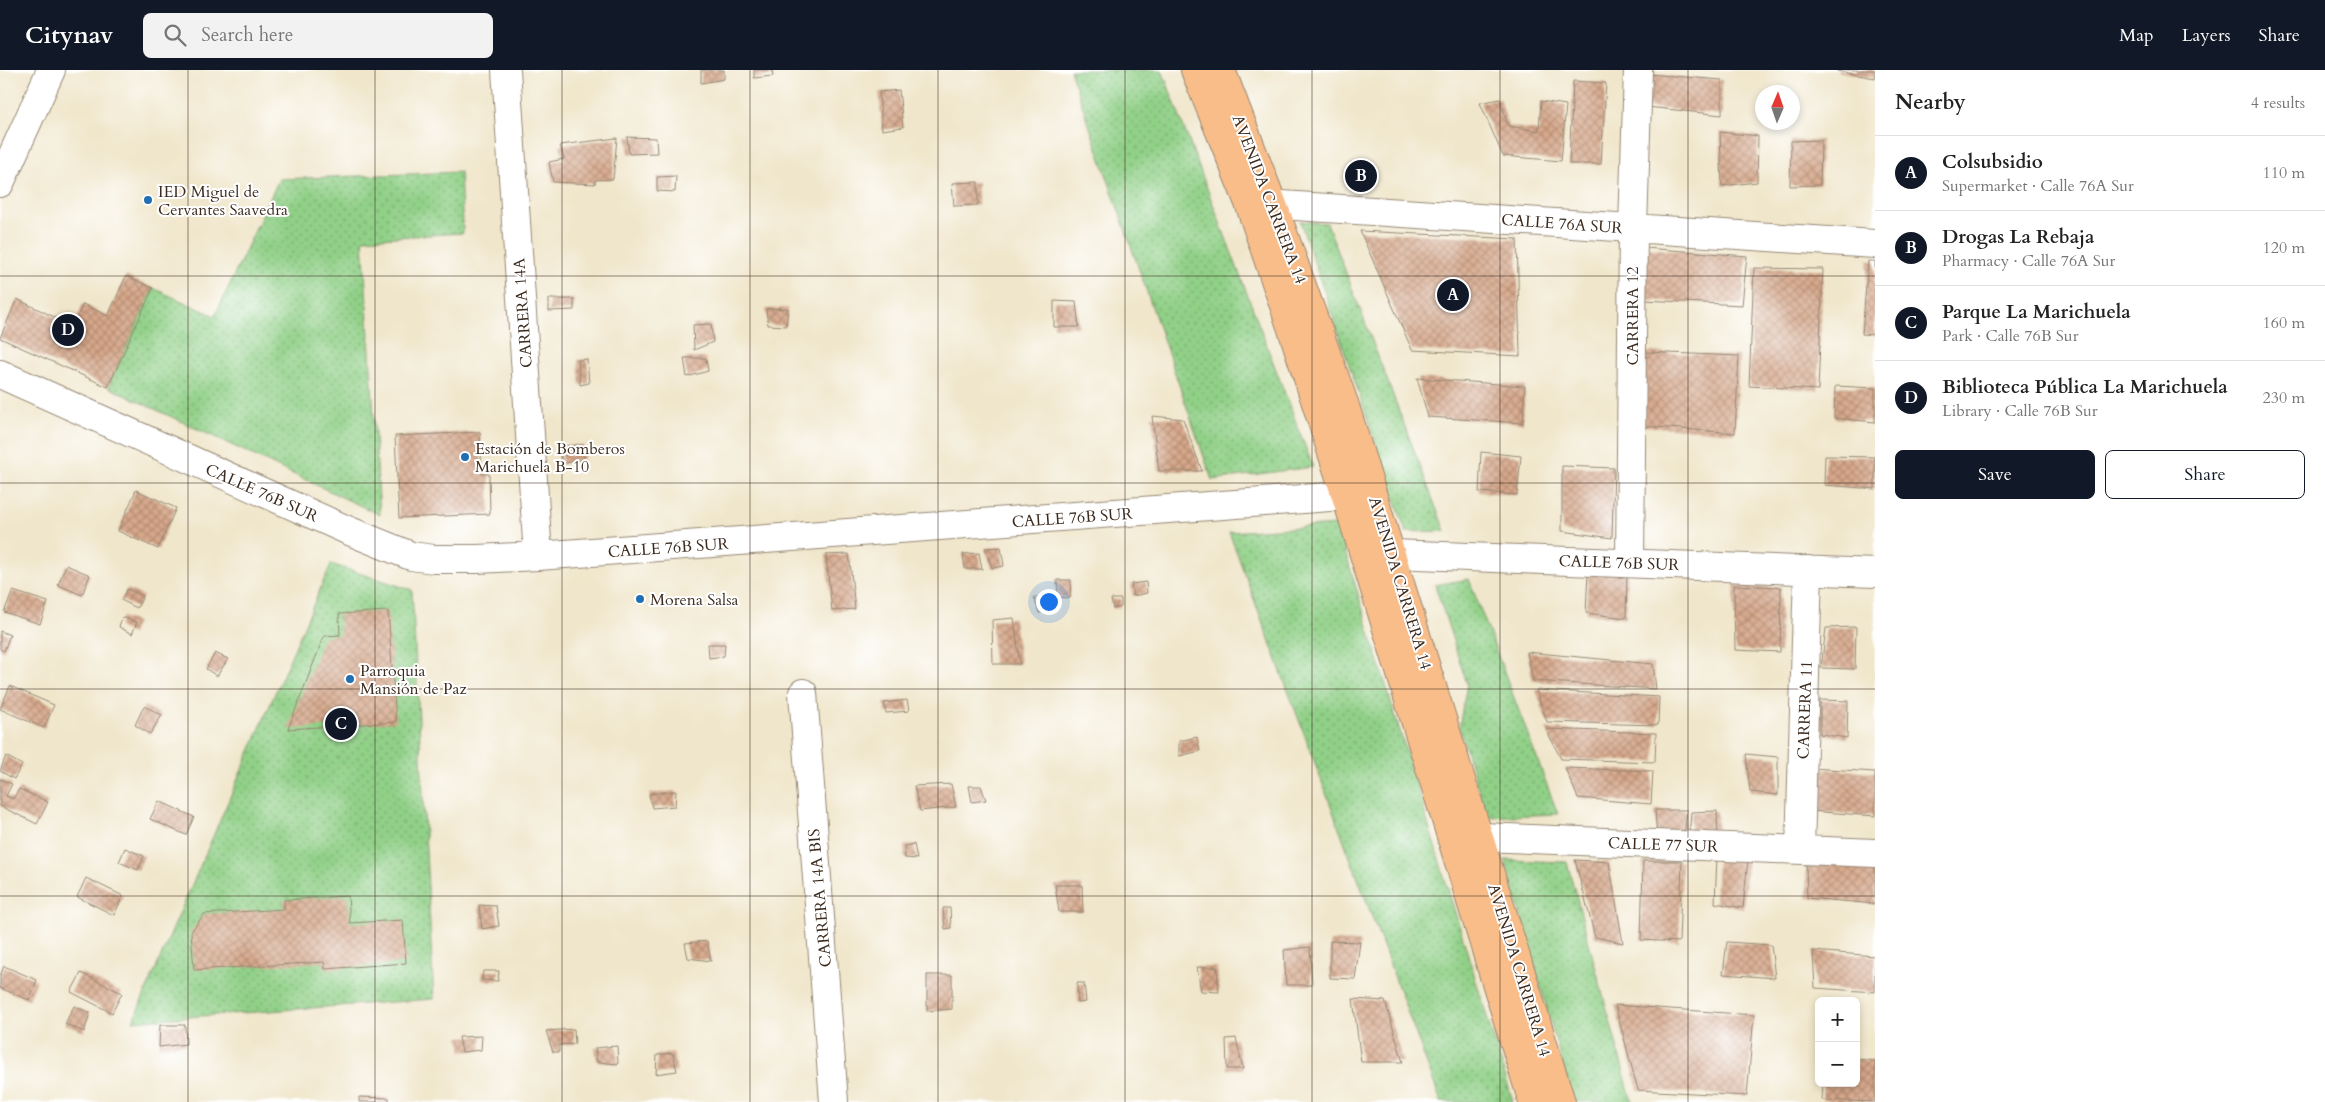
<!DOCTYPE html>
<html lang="en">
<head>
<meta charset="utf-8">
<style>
	:root { --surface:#fff; --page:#f2f2f2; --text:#222; --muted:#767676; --line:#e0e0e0; --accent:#111827 }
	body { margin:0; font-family:Cardo,serif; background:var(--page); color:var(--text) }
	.controls { position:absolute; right:15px; bottom:15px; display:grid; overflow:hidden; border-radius:8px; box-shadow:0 2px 8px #0003 }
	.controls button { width:45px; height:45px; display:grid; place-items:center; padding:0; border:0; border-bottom:1px solid var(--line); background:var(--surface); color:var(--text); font:25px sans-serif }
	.compass { position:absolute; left:1755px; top:15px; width:45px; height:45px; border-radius:50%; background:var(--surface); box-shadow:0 2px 8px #0003; rotate:2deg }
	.you { position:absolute; left:1048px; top:531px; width:18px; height:18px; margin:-12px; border:4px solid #fff; border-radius:50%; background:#1a73e8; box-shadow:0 0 0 8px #1a73e833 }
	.badge { display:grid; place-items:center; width:32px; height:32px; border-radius:50%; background:var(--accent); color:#fff; font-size:16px; font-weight:700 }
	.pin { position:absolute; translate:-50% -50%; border:2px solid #fff; box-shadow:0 1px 5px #0006 }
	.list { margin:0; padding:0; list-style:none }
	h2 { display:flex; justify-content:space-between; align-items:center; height:65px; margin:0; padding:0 20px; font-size:21px }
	h2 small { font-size:16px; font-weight:400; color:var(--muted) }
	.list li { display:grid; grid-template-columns:32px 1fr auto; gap:15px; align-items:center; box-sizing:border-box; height:75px; padding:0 20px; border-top:1px solid var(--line) }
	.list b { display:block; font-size:19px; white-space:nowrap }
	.list p { margin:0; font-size:16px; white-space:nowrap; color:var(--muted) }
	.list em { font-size:16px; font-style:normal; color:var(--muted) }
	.actions { display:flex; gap:10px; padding:15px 20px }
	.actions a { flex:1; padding:11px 0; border:1px solid var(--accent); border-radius:8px; text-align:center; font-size:18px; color:var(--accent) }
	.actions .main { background:var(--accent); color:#fff }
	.icon { flex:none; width:28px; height:28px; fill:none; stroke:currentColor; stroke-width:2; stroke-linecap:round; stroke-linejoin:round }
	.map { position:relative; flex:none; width:1875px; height:1032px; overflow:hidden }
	header { display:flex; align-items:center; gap:30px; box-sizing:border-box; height:70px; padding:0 25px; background:var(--accent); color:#fff }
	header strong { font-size:24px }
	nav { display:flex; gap:28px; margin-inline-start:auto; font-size:18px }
	.search { width:350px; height:45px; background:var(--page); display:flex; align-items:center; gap:12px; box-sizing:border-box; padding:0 18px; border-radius:8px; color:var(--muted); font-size:19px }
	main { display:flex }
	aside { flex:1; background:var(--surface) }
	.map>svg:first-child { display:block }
	.grass { fill:url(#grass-dots); stroke:#667d52 }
	.building { fill:url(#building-cross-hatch) }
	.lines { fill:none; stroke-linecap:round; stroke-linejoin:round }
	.minor-casing { stroke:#968874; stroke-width:30 }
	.major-casing { stroke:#968874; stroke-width:30 }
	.minor { stroke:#fff; stroke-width:28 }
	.major { stroke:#f8bd89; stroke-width:28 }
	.grid { fill:none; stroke:#3b2a1e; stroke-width:1; stroke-opacity:0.55 }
	.poi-dot { fill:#1f6fb2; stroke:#fff; stroke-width:2 }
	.labels { text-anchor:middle; stroke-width:4; stroke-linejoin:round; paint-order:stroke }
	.poi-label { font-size:16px; fill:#3b2a1e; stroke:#fff; text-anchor:start }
	.street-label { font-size:16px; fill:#3b2a1e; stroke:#fff }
</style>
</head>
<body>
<header>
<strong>Citynav</strong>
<div class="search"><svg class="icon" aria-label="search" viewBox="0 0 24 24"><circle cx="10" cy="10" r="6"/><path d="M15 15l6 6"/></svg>Search here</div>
<nav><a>Map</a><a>Layers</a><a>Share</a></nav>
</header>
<main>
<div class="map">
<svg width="1875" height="1032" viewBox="0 0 1875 1032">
	<defs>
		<pattern id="grass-dots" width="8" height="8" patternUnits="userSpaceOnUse" patternTransform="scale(1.25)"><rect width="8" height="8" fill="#90d087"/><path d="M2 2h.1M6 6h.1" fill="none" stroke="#77a96e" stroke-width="1.8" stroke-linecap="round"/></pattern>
		<pattern id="building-cross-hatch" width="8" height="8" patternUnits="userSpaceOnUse" patternTransform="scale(1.25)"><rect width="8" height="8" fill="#d7a88b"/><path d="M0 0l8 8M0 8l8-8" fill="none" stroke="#b08971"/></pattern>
	</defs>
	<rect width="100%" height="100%" fill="#fff"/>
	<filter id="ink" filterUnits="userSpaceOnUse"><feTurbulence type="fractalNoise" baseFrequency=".02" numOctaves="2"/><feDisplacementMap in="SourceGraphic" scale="10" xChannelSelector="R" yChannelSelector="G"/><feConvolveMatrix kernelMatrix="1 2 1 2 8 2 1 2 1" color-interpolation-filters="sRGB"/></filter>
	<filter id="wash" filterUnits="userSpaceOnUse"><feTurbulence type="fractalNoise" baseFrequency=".0096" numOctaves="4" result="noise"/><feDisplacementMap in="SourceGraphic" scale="20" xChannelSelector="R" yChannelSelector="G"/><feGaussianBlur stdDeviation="1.12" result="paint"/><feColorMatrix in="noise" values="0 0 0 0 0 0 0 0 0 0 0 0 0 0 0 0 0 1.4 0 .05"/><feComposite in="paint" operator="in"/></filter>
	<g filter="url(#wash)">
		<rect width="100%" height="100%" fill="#f0e6cb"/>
		<!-- grass -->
		<path class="grass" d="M1070 0H1162L1313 397 1212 410Z
			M460 102 463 163 363 169 380 445 108 317 153 218 215 246 279 109Z
			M1300 151 1327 153 1445 461 1406 462Z
			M1337 455 1513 1032H1441L1229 462Z
			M331 494 412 520 434 929 133 951Z
			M1469 509 1558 744 1487 747 1459 657 1467 614 1435 515Z
			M1505 790 1567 792 1632 1032H1573Z"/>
		<g id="blocks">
			<!-- building -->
			<path class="building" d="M701 0H724V9L701 13Z
				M754 0H772L773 6 754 8Z
				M1837 0H1875V8L1837 1Z
				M1649 4 1722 10V45L1647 37Z
				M1573 11 1606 13 1601 94H1569Z
				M899 20 903 57 882 60 879 22Z
				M1500 29 1508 56 1539 61 1541 31 1566 35 1561 91 1503 86 1480 33Z
				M1720 62 1758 66 1757 112 1722 116Z
				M627 67 656 68 657 83 629 84Z
				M617 68 613 109 595 110V114L553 112 549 92 564 89 560 75Z
				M1821 70 1820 115 1790 116 1791 71Z
				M676 106 675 122 657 121V107Z
				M978 112V135L954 136 952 113Z
				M1360 161 1517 169 1520 286 1412 280Z
				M1645 178 1747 186 1742 235 1644 230Z
				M1868 191H1875V265L1862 264Z
				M1754 198 1823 199 1818 320 1749 316Z
				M126 206 153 218 108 317 0 268 17 229 73 256 83 234 108 246Z
				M549 229H574V240L549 241Z
				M1054 231 1076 232 1079 257H1054Z
				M788 238 786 256 768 255 766 239Z
				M711 254 713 272 694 280 693 255Z
				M1645 282 1739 286 1735 363 1643 356Z
				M684 288H706L708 301 687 307Z
				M587 289 589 313 580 315 578 290Z
				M1417 308 1525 316 1523 353 1428 347Z
				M1835 316 1875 318V352L1834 348Z
				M1152 346 1183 349 1202 401H1159Z
				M480 362 482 404H489L490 444 399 448 395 366Z
				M583 375 584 389 562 394 561 376Z
				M1481 382 1521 386 1517 425 1479 422Z
				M1825 386 1875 387V419L1824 415Z
				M1562 396 1614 398 1612 468 1562 461Z
				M136 420 176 438 158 479 118 461Z
				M1001 477 1004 496 992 498 985 478Z
				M979 483 982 499H965L963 484Z
				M849 484 855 539 832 541 826 485Z
				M66 495 90 505 82 525 58 515Z
				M1588 502 1627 504 1626 548 1586 543Z
				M1057 510H1071L1070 528 1058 527Z
				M1146 512 1147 523 1133 526 1131 514Z
				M1734 515 1781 517 1780 582 1735 580Z
				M127 519 143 526 137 538 121 530Z
				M13 521 48 532 40 554 4 542Z
				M1034 527H1051L1054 541 1039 543Z
				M1111 529H1121V537L1113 539Z
				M388 541 396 652 288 659 324 566 340 565 339 544Z
				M122 547 137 552 132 564 119 557Z
				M1014 548 1020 594H993L992 550Z
				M1856 557 1855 599 1821 598 1826 558Z
				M0 561 10 565 4 581 0 579Z
				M708 574H725L724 586 709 588Z
				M1527 582 1653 594 1656 619 1533 611Z
				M215 583 228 589 217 606 206 599Z
				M10 616 54 635 44 658 0 639Z
				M1536 620 1659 627 1658 655 1547 652Z
				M907 630 909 641 886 643 884 633Z
				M1820 630 1848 631 1847 668 1820 664Z
				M144 636 162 645 150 664 135 655Z
				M1546 659 1656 663 1655 692 1561 689Z
				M1197 667 1200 681 1179 686V671Z
				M1746 684 1778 687V725L1750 722Z
				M6 686 22 695 14 709 0 701Z
				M1565 698 1653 701 1651 734 1578 728Z
				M1811 698 1875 702V746L1811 741Z
				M0 709 12 714 6 726 13 729 19 719 48 732 37 754 0 736Z
				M951 714 956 737 920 741 914 716Z
				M969 716H981L986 730 972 732Z
				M676 721 675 736 652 738 649 724Z
				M159 731 194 747 186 765 150 749Z
				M1655 740H1687L1684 769 1657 768Z
				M1717 741 1718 773 1689 770 1691 742Z
				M914 774 917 789 905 788 904 776Z
				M125 778 144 786 138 800 119 792Z
				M1717 787 1748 789 1743 838 1715 833Z
				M1575 790 1609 792 1623 873 1595 867Z
				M1643 791H1682L1679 872 1641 870Z
				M1806 793 1875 796V834L1807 828Z
				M86 808 123 826 114 845 77 827Z
				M1055 815H1082L1083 842H1059Z
				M348 826 350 853 403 850 406 893 325 899 324 892 194 900 191 862 204 844 284 839V830Z
				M479 835 496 836 499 856 482 859Z
				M943 838H950L951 858 945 859Z
				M707 871 711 891 688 888 685 873Z
				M1330 871 1360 872 1355 909 1330 908Z
				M1727 872 1771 875 1775 908 1723 904Z
				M1310 877 1312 915H1286L1284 880Z
				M1813 881 1875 886V922L1815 918Z
				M4 896 37 910 29 930 0 918V906Z
				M1197 897H1217L1219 922 1201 921Z
				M483 901H499L498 911 482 910Z
				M81 903 122 923 112 943 71 922Z
				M927 905H952V939L927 941Z
				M1077 913H1084L1086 932 1078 933Z
				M1353 929 1385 931 1403 992H1361Z
				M1615 935 1754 945 1747 1026 1638 1020Z
				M74 936 90 943 84 962 65 954Z
				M160 955H185L186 974 159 977Z
				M574 959 575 974 559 975V982H553L546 961Z
				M482 966 481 980 462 982 459 967Z
				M1236 968 1243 999H1227L1226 969Z
				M617 976 618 994 597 992 595 978Z
				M673 983 677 1001 656 1004 657 985Z
				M1856 989 1875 991V1032L1822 1030 1823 1013H1856Z
				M359 1027 389 1028V1032H359Z"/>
		</g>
	</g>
	<g filter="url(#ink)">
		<use href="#blocks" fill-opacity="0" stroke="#968874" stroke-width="1"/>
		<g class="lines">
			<!-- minor casing -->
			<g class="minor-casing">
				<path id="minor" d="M506 0 538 486
					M0 113 51 0
					M1251 133 1875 174
					M0 304 347 460 411 486 434 489H478L538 486 1370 424
					M1367 483 1875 503
					M1630 493 1633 158 1638 0
					M803 623 834 1032
					M1457 766 1875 783
					M1800 780 1808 500"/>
			</g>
			<!-- major casing -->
			<g class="major-casing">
				<path id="major" d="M1195 0 1249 133 1295 268 1346 426 1533 1032
					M1221 0 1273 135 1344 333 1561 1032"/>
			</g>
			<!-- minor -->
			<use href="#minor" class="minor"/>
			<!-- major -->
			<use href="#major" class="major"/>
		</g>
	</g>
	<!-- grid -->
	<path class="grid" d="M188 0V1032M375 0V1032M562 0V1032M750 0V1032M938 0V1032M1125 0V1032M1312 0V1032M1500 0V1032M1688 0V1032M0 206H1875M0 413H1875M0 619H1875M0 826H1875"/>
	<!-- markers -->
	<g class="poi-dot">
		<circle cx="148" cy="130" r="5"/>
		<circle cx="465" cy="387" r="5"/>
		<circle cx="640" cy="529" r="5"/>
		<circle cx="350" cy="609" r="5"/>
	</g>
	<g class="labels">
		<!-- poi labels -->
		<g class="poi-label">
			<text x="158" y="127">IED Miguel de<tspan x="158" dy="18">Cervantes Saavedra</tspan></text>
			<text x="475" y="384">Estación de Bomberos<tspan x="475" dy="18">Marichuela B-10</tspan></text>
			<text x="650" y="535">Morena Salsa</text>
			<text x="360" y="606">Parroquia<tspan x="360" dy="18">Mansión de Paz</tspan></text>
		</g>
		<!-- street labels -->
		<g class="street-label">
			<text transform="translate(1270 129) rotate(69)" y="6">AVENIDA CARRERA 14</text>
			<text transform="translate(1562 153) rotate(4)" y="6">CALLE 76A SUR</text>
			<text transform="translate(522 243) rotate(-94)" y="6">CARRERA 14A</text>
			<text transform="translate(1632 246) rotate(-90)" y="6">CARRERA 12</text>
			<text transform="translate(262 422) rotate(24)" y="6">CALLE 76B SUR</text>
			<text transform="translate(1072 447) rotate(-4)" y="6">CALLE 76B SUR</text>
			<text transform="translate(668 477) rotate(-4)" y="6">CALLE 76B SUR</text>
			<text transform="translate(1619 492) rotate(2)" y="6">CALLE 76B SUR</text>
			<text transform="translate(1401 513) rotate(73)" y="6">AVENIDA CARRERA 14</text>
			<text transform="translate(1804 640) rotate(-88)" y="6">CARRERA 11</text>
			<text transform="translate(1663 774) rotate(2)" y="6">CALLE 77 SUR</text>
			<text transform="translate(819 828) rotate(-95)" y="6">CARRERA 14A BIS</text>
			<text transform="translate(1520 900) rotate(73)" y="6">AVENIDA CARRERA 14</text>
		</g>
	</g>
</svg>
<div class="controls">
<button>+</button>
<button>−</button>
</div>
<svg class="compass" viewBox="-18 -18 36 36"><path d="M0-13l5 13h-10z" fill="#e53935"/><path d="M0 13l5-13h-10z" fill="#767676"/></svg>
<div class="you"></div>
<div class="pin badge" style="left:1453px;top:225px">A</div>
<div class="pin badge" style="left:1361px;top:106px">B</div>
<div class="pin badge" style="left:341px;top:654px">C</div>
<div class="pin badge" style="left:68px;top:260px">D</div>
</div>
<aside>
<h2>Nearby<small>4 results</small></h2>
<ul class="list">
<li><span class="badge">A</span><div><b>Colsubsidio</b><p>Supermarket · Calle 76A Sur</p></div><em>110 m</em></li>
<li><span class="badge">B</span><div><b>Drogas La Rebaja</b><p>Pharmacy · Calle 76A Sur</p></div><em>120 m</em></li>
<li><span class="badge">C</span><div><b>Parque La Marichuela</b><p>Park · Calle 76B Sur</p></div><em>160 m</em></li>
<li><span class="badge">D</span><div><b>Biblioteca Pública La Marichuela</b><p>Library · Calle 76B Sur</p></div><em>230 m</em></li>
</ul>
<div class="actions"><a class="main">Save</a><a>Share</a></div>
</aside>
</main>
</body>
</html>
